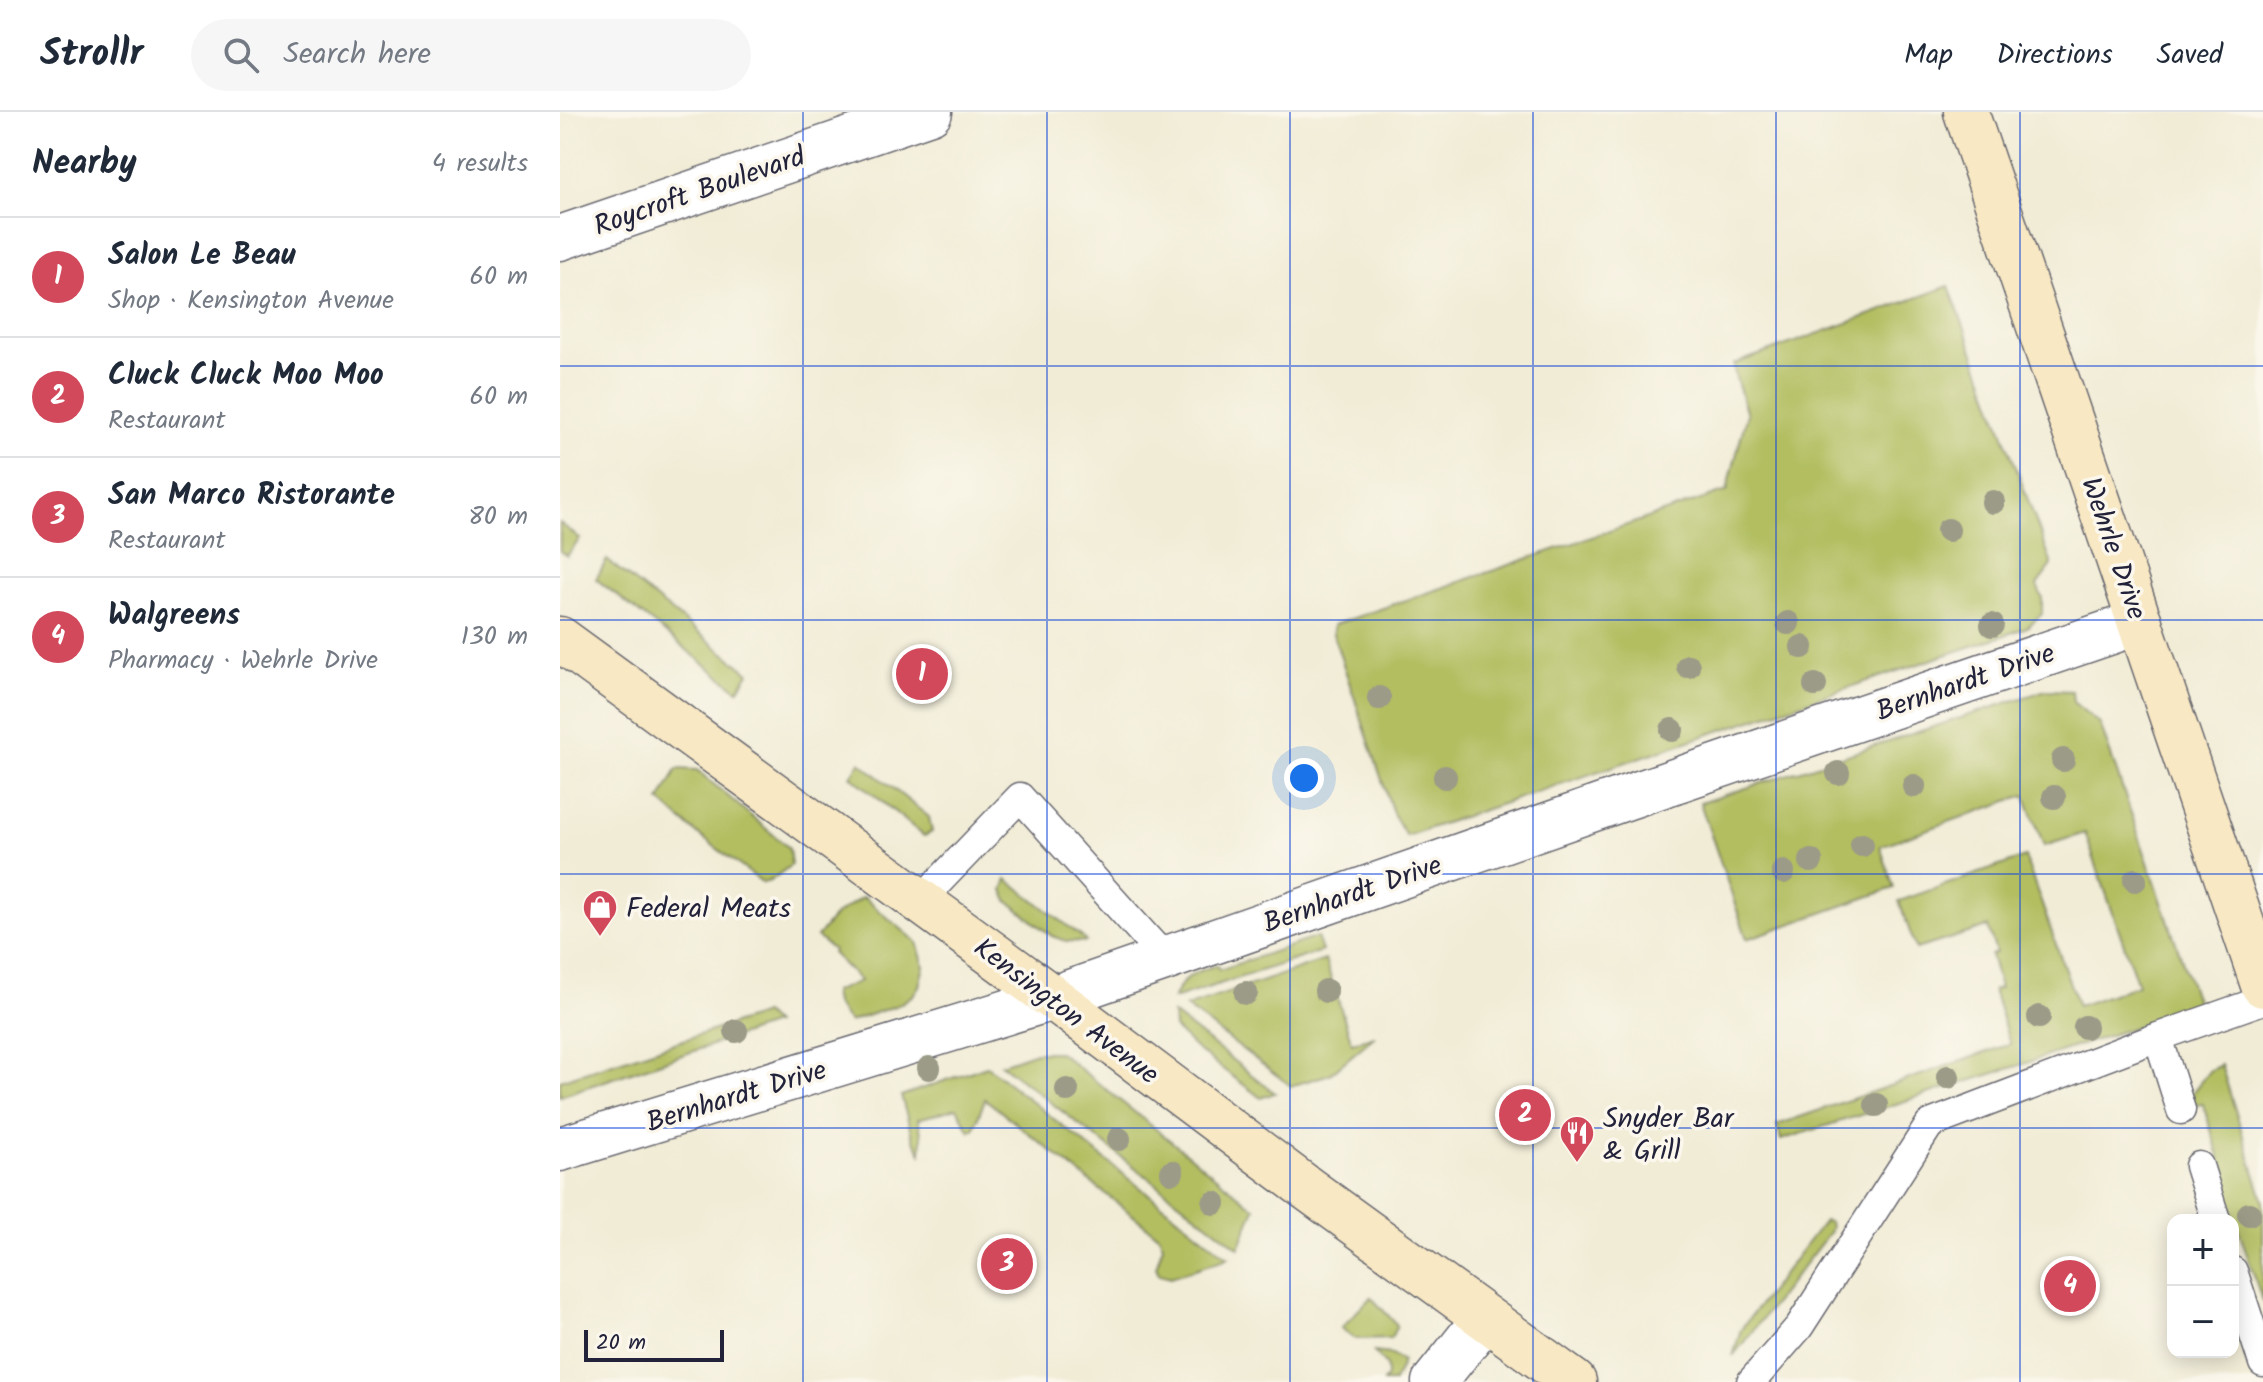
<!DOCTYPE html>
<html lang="en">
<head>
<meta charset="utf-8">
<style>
	:root { --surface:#fff; --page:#f6f6f7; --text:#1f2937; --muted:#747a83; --line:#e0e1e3; --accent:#d1495b }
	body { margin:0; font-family:Kalam,sans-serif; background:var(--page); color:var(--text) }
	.controls { position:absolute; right:24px; bottom:24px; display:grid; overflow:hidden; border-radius:16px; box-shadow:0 4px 20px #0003 }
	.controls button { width:72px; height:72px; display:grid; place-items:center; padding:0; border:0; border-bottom:2px solid var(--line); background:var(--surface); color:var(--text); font:40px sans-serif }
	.scale { position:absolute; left:24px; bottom:20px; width:140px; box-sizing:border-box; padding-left:8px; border:4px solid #22223b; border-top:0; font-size:22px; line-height:28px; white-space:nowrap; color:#22223b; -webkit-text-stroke:6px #fbf7ec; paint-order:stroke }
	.you { position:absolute; left:744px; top:666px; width:28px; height:28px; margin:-20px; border:6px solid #fff; border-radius:50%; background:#1a73e8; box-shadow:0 0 0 12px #1a73e833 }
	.badge { display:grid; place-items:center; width:52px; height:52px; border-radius:50%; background:var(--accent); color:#fff; font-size:26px; font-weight:700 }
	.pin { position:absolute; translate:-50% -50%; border:4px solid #fff; box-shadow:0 2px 8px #0006 }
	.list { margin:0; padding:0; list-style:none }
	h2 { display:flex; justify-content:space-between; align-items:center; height:104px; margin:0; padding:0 32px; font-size:34px }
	h2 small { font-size:26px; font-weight:400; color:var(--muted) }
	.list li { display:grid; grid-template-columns:52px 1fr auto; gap:24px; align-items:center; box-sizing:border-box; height:120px; padding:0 32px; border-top:2px solid var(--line) }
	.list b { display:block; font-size:30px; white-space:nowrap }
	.list p { margin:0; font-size:26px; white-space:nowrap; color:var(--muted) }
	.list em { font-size:26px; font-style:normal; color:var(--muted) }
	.icon { flex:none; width:44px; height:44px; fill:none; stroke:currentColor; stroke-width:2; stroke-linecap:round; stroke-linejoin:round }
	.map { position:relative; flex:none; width:1703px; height:1270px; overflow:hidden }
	header { display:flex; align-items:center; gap:48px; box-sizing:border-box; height:112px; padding:0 40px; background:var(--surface); border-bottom:2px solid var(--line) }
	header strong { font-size:38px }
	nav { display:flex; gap:44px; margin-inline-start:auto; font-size:28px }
	.search { width:560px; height:72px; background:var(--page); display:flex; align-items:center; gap:20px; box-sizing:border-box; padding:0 28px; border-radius:44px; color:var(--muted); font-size:30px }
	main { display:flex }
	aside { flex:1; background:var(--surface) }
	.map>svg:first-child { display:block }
	.green { fill:#b2be60; stroke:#6a704e; stroke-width:2 }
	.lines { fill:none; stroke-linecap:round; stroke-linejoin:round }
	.lane-casing { stroke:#6a6971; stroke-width:31 }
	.street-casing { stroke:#6a6971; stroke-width:47 }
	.secondary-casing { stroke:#6a6971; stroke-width:47 }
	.lane { stroke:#fff; stroke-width:28 }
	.street { stroke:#fff; stroke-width:44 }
	.secondary { stroke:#f8e8c3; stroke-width:44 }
	.tree { fill:#9b9b88 }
	.grid { fill:none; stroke:#1d4ed8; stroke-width:2; stroke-opacity:0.55 }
	.labels { text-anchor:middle; stroke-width:7; stroke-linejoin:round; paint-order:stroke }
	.street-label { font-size:28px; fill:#22223b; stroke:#fbf7ec }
	.poi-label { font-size:28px; fill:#22223b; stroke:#fbf7ec; text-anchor:start }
</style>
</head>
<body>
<header>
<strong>Strollr</strong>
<div class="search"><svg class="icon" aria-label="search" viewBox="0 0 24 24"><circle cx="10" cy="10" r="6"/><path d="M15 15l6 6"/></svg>Search here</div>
<nav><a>Map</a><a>Directions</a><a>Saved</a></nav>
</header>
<main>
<aside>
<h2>Nearby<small>4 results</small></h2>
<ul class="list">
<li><span class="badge">1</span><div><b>Salon Le Beau</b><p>Shop · Kensington Avenue</p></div><em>60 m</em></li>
<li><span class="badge">2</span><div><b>Cluck Cluck Moo Moo</b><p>Restaurant</p></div><em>60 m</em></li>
<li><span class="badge">3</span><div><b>San Marco Ristorante</b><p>Restaurant</p></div><em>80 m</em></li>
<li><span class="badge">4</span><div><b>Walgreens</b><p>Pharmacy · Wehrle Drive</p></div><em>130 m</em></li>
</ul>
</aside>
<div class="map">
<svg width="1703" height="1270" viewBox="0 0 1703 1270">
	<rect width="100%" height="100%" fill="#fbf7ec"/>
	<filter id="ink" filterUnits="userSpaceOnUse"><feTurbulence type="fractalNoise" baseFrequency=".0125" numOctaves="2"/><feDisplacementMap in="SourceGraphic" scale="16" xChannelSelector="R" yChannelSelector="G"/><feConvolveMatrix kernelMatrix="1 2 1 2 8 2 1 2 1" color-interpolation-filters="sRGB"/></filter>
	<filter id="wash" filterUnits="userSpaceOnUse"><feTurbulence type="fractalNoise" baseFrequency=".006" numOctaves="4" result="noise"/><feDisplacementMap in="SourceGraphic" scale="32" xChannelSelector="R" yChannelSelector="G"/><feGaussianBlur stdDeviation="1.8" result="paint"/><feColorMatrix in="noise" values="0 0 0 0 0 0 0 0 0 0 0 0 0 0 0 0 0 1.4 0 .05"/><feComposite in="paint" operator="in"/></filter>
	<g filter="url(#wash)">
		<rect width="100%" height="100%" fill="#f1ecd6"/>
		<!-- green -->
		<path class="green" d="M1389 174 1492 453 1477 473 1482 486V502L1467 515 1445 523 846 724 834 704 773 522V513L1167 379 1187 302 1175 263 1174 252Z
			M0 411 20 427 7 444 0 439Z
			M47 448 189 561 178 578 36 467Z
			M1486 578 1512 579 1513 590 1540 612 1638 894 1457 954 1221 1028 1217 1013 1450 932 1433 878 1440 876 1431 843 1436 841 1428 815 1356 837 1339 789 1465 745 1518 894 1578 873 1525 721 1484 734 1465 683 1320 734 1334 776 1187 827 1140 691Z
			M300 650 369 705 372 720 364 724 291 664Z
			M117 657 137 658 229 736 231 753 210 769 203 771 135 720 100 689Z
			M447 767 522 825 526 830 506 829 492 824 448 789 443 778Z
			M303 785 357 830 364 854 359 874 353 883 338 893 289 910 275 892 273 880 300 869 272 841 273 838 257 825 274 804Z
			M757 825 762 839 613 887C623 864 635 859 658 853L659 858Z
			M765 848 792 931 815 924 770 962 731 974 626 895Z
			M204 902 214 912 0 984V968Z
			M613 902 715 981 701 986 636 937 614 916Z
			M476 940H499L695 1096 679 1136 441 952Z
			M1661 953 1703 1087V1191L1656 1049 1660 1047 1643 992 1635 993 1631 982 1650 958Z
			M427 954 669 1146 611 1165 599 1162 596 1155 603 1133 599 1124 425 987 414 1017 410 1019 397 996 358 1007 362 1026 361 1041 353 1027 341 984Z
			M1264 1109 1269 1110 1271 1115 1269 1121 1173 1244 1181 1217Z
			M811 1185 837 1213 831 1226 796 1227 781 1216Z
			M814 1240 830 1242 843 1249 834 1270H823L827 1264 826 1253Z"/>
	</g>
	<g filter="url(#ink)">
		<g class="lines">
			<!-- lane casing -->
			<g class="lane-casing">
				<path id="lane" d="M360 789 460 685 605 846
					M1598 925 1621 998
					M1639 1054 1656 1108
					M1673 1159 1703 1251
					M1191 1270 1239 1215 1370 1012 1598 925 1703 888"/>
			</g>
			<!-- street casing -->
			<g class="street-casing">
				<path id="street" d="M0 126 370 0
					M0 1037 493 886 1065 686 1580 510
					M874 1270 925 1206"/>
			</g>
			<!-- secondary casing -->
			<g class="secondary-casing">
				<path id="secondary" d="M1406 0 1703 873
					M0 527 493 886 748 1077 1014 1270"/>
			</g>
			<!-- lane -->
			<use href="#lane" class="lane"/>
			<!-- street -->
			<use href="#street" class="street"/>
			<!-- secondary -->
			<use href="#secondary" class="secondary"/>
		</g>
		<!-- trees -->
		<g class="tree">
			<circle cx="1433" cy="390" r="12"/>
			<circle cx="1388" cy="418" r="12"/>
			<circle cx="1228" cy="511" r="12"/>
			<circle cx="1432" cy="513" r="12"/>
			<circle cx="1242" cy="535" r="12"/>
			<circle cx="1128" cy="554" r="12"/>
			<circle cx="1255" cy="573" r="12"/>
			<circle cx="819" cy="586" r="12"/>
			<circle cx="1112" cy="618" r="12"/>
			<circle cx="1503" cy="648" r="12"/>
			<circle cx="1278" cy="661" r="12"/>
			<circle cx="885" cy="665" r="12"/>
			<circle cx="1354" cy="674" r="12"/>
			<circle cx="1494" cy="685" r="12"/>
			<circle cx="1302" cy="733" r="12"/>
			<circle cx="1251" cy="749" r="12"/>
			<circle cx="1223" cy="760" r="12"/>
			<circle cx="1575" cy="768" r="12"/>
			<circle cx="766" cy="879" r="12"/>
			<circle cx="686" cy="881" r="12"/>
			<circle cx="1479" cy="905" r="12"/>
			<circle cx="1525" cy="915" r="12"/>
			<circle cx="176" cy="919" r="12"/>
			<circle cx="369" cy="956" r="12"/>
			<circle cx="1388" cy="965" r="12"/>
			<circle cx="507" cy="978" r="12"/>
			<circle cx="1316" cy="993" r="12"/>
			<circle cx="559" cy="1027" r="12"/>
			<circle cx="612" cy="1060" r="12"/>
			<circle cx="654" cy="1091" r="12"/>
			<circle cx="1689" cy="1102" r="12"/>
		</g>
	</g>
	<!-- grid -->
	<path class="grid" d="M243 0V1270M487 0V1270M730 0V1270M973 0V1270M1216 0V1270M1460 0V1270M0 254H1703M0 508H1703M0 762H1703M0 1016H1703"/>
	<!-- icons -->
	<defs>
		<g id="shop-pin" transform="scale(1.8)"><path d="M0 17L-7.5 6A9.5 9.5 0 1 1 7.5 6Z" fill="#d1495b" stroke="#fbf7ec"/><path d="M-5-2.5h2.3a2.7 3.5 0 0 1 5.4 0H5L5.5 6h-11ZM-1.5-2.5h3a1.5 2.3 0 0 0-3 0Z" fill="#fff"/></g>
		<g id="restaurant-pin" transform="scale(1.8)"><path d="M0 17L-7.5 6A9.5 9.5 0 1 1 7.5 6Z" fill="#d1495b" stroke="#fbf7ec"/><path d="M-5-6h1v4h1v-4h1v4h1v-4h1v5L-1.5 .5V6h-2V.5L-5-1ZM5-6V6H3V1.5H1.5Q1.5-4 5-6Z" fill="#fff"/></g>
	</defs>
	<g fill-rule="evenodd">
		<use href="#shop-pin" x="40" y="795"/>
		<use href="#restaurant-pin" x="1017" y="1021"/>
	</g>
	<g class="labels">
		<!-- street labels -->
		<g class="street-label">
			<text transform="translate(139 78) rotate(-19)" y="10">Roycroft Boulevard</text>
			<text transform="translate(1555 436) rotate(71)" y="10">Wehrle Drive</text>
			<text transform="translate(1405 569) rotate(-19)" y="10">Bernhardt Drive</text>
			<text transform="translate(792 781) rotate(-19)" y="10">Bernhardt Drive</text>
			<text transform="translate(507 898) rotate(37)" y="10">Kensington Avenue</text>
			<text transform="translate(176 983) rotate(-17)" y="10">Bernhardt Drive</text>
		</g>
		<!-- poi labels -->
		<g class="poi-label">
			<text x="66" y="805">Federal Meats</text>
			<text x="1043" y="1015">Snyder Bar<tspan x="1043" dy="32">&amp; Grill</tspan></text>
		</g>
	</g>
</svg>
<div class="controls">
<button>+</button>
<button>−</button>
</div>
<div class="scale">20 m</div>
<div class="you"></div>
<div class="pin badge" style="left:362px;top:562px">1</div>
<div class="pin badge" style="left:965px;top:1003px">2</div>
<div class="pin badge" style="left:447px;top:1152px">3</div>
<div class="pin badge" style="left:1510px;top:1174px">4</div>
</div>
</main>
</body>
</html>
